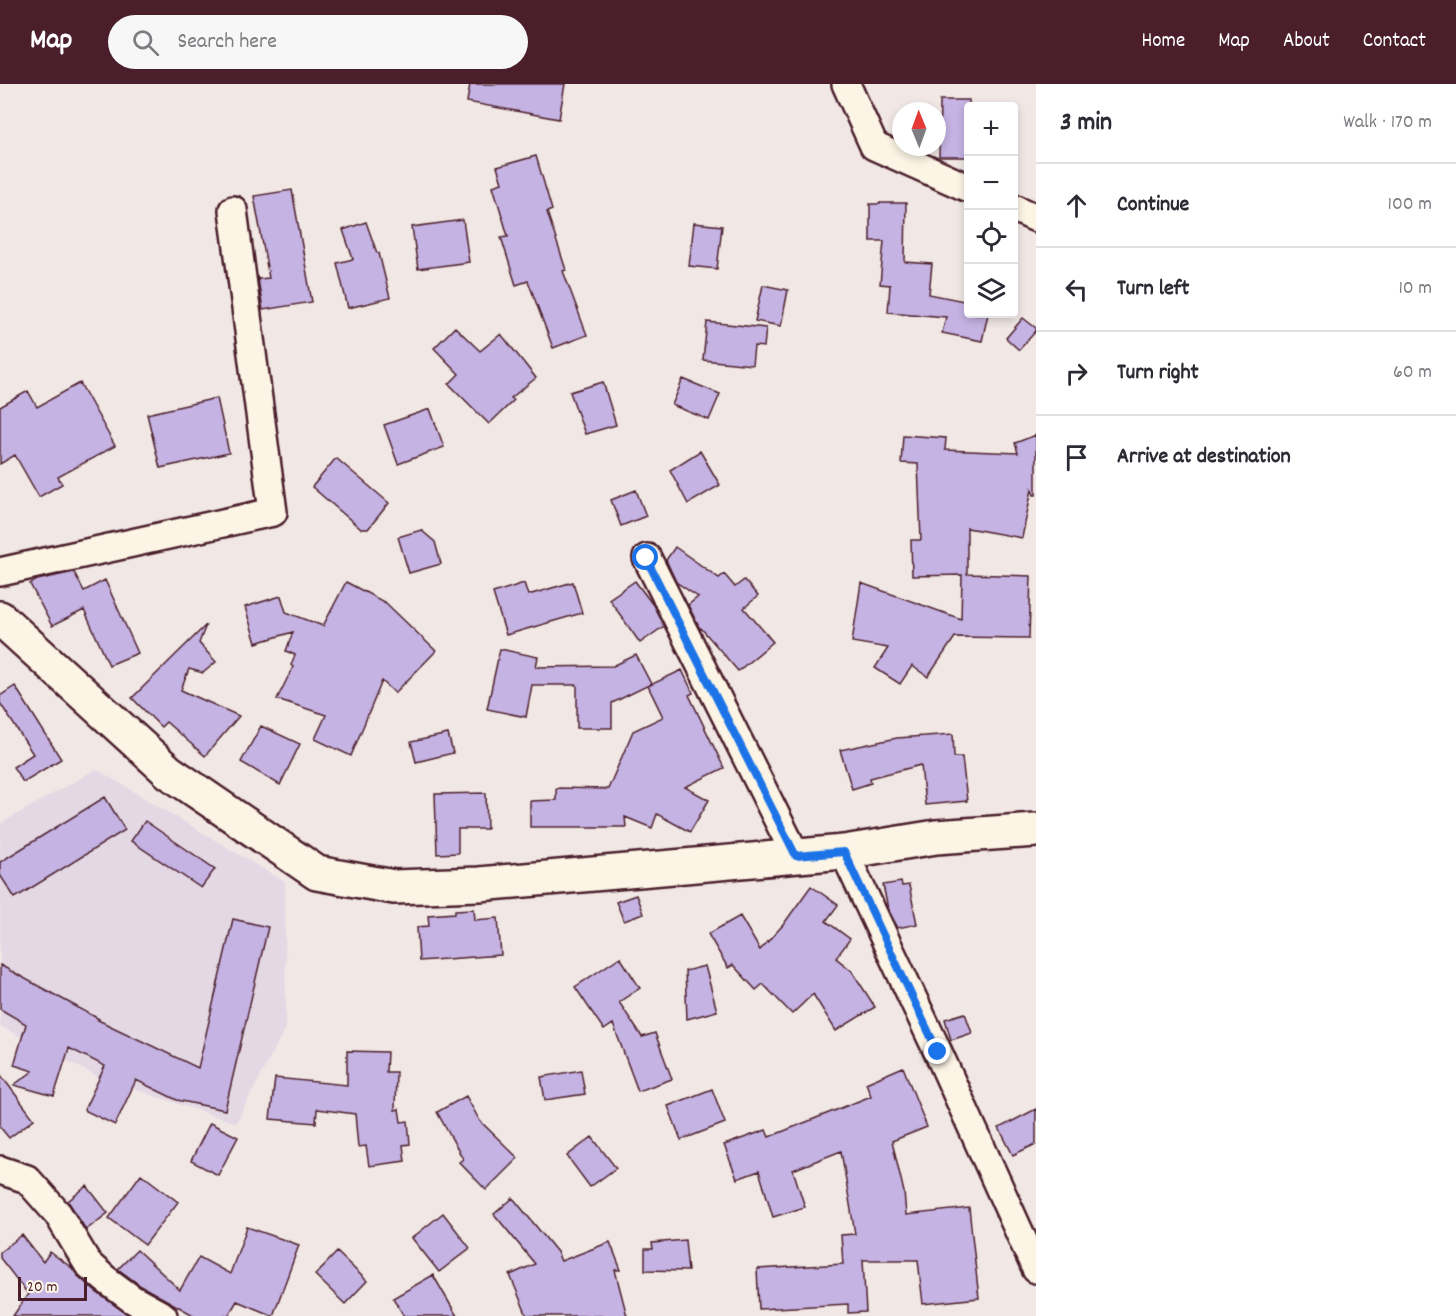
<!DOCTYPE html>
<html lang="en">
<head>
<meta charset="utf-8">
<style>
	:root { --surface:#fff; --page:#f7f7f7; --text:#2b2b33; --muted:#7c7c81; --line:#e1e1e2; --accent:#4a1f2b }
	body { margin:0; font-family:Dekko,sans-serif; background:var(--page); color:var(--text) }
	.controls { position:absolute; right:18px; top:18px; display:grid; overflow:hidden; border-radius:6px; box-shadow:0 3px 9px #0003 }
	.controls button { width:54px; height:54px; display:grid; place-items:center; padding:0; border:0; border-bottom:2px solid var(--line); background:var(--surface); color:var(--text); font:30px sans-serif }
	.compass { position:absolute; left:892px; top:18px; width:54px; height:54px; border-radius:50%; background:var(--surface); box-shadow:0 3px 9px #0003; rotate:359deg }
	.scale { position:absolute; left:18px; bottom:15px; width:69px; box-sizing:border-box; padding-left:6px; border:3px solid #4a1f2b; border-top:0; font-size:16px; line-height:21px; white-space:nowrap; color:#4a1f2b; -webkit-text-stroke:4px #fcf5e5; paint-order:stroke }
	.stop { position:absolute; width:18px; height:18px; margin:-14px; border:4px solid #1a73e8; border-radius:50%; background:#fff }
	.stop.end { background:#1a73e8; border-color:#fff; box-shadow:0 2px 6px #0008 }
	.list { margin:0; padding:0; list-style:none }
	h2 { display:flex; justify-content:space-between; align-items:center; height:78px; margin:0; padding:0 24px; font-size:26px }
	h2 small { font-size:20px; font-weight:400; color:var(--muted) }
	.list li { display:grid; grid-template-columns:39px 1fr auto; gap:18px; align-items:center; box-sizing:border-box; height:84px; padding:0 24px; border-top:2px solid var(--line) }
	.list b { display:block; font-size:22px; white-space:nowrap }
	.list em { font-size:20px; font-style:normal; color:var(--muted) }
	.icon { flex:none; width:33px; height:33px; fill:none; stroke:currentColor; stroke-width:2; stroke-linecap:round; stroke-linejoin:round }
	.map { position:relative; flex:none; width:1036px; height:1232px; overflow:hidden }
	header { display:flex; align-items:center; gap:36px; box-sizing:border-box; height:84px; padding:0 30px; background:var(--accent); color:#fff }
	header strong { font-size:28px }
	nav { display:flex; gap:33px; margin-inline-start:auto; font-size:21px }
	.search { width:420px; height:54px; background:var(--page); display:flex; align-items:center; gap:15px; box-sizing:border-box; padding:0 21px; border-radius:33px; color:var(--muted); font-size:22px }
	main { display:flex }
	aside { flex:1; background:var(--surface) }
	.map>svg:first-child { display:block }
	.built { fill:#e4d8e4 }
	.building { fill:#c5b3e3; stroke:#4a1f2b; stroke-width:1.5 }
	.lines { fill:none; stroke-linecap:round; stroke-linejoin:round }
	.minor-casing { stroke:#4a1f2b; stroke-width:32 }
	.tertiary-casing { stroke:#4a1f2b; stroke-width:38 }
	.minor { stroke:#fcf5e5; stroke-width:27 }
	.tertiary { stroke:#fcf5e5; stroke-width:33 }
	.route { stroke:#1a73e8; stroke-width:8 }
</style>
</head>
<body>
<header>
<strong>Map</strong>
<div class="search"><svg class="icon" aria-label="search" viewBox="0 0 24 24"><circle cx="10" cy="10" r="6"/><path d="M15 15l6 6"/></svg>Search here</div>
<nav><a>Home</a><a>Map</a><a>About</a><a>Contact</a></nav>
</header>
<main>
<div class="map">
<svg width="1036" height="1232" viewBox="0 0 1036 1232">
	<rect width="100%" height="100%" fill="#f1e8e5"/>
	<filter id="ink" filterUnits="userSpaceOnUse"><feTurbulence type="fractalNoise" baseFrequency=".0167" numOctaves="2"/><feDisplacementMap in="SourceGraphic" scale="12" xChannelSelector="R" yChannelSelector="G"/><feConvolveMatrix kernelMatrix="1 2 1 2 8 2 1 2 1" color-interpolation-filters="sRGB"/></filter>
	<g filter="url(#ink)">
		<!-- built -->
		<path class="built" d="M96 685 285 798 286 943 236 1039 100 994 0 942V740Z"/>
		<!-- building -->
		<path class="building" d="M470 0H565L559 35 467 18Z
			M940 16H969V73H939Z
			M536 72 552 126 547 128 566 186 563 187 587 251 553 264 528 197 516 201 501 153 508 152 493 102 502 99 497 83Z
			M292 106 312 218 263 226 258 195 269 194 254 112Z
			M880 119H906L905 178 932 180 929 210 969 218V230H988L982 257 942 249 946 233 888 228 890 201 880 200 884 157H870V120H880Z
			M463 136 469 178 418 185 412 143Z
			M366 138 377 169H379L390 214 348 224 337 179 353 175 343 146Z
			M694 139 722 142 717 185 689 182Z
			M763 201 788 206 781 242 755 237Z
			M1023 234 1036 244V247L1019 266 1006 254Z
			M707 238 766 244 764 263 754 262 752 281 703 276Z
			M455 243 480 267 501 250 536 294 511 314 514 316 489 340 449 300 459 290 434 264Z
			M683 295 720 310 709 336 672 321Z
			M603 298 616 341 585 350 570 308Z
			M80 299 115 362 58 393 62 400 39 413 15 371 0 380V323L28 307 37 323Z
			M217 314 229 369 160 384 147 330Z
			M430 325 444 363 398 380 384 341Z
			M903 351 946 354 945 366 1018 369 1015 359 1036 351V411H1034L1032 405 1022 454 967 444V490L1031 492 1029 554 955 553 928 593 912 582 900 600 875 584 888 564 852 558 861 499 961 535 962 491 912 492 911 456H921L918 380 901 379Z
			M700 367 720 401 688 420 670 386Z
			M336 374 389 419 368 445H361L312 403Z
			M636 406 646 432 621 442 611 416Z
			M421 446 435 458 441 480 409 489 398 453Z
			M675 463 719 494 724 490 735 503 744 496 758 512 744 524 773 558 738 587 701 544 700 545 688 521 698 513 676 498 666 476Z
			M74 488 84 507 105 496 138 569 109 581 84 526 52 542 30 500 37 496Z
			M635 497 653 521 664 542 640 559 609 515Z
			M346 498 386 519 436 567 395 609 382 597 351 672 315 655 326 631 277 615 293 583 291 581 295 571 286 567 293 548 256 559 245 523 281 512 286 528 323 542Z
			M573 498 582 529 506 551 493 509 524 499 528 511Z
			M206 541 199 559 216 578 203 589 189 585 181 606 239 632 205 672 166 638 161 643 132 614Z
			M500 565 538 573 536 583 613 582 636 571 651 600 612 619V644H577V601H532L526 633 487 625Z
			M682 586 693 609 689 611 724 684 685 703 709 716 690 748 657 730 652 744 625 733 626 743H530V717L556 716V704L608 705 633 647 663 633 648 602Z
			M15 602 61 675 23 698 13 683 33 670 0 619V612Z
			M261 642 300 660 280 701 241 678Z
			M448 650 453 669 416 678 411 658Z
			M953 650 954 673H962L967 717 925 721 921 681 870 694 871 699 852 705 840 666 897 654Z
			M486 709 487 745H458V769L437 770 435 710Z
			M105 713 125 746 15 814 0 791V778Z
			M145 737 215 785 201 804 131 757Z
			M901 798 902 802 909 801 917 840 898 844 888 825 883 801Z
			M811 802 838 821 826 837 850 855 836 874 852 887 875 923 836 947 813 910 792 930 763 900 756 906 733 881 728 884 708 850 740 832 760 866 783 841Z
			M636 811 643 830 624 837 616 818Z
			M474 825 475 836 498 834 501 871 419 877 417 843 429 842 428 831 455 829V826Z
			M233 835 268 843 225 1026 177 1016 136 996 115 1041 84 1026 105 982 69 964 54 1012 14 1001 33 987 14 981 26 940 0 925V881L99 935 98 936 198 984Z
			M620 873 640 904 619 918 642 953 655 949 672 995 638 1007 613 940 604 946 575 903Z
			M705 882 717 927 687 935 685 887Z
			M965 929 972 949 951 956 945 935Z
			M347 967 387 968 386 988H396L395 1026 399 1025 401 1038 408 1037 410 1060 403 1061 405 1077 369 1082 366 1062 358 1063 355 1030 317 1025 316 1039 270 1035 275 994 347 1001Z
			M903 983 927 1043 892 1057 904 1108 906 1131 969 1124 979 1214 923 1220 918 1176H863L866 1228 848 1229V1220L759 1225 757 1185 843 1180 841 1151 855 1150 841 1067 793 1086 805 1123 773 1133 759 1087 737 1095 724 1061 766 1046 769 1053 871 1012 866 999Z
			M581 986 585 1010 545 1016 541 993Z
			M0 990 34 1035 9 1054 0 1043Z
			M712 1005 725 1039 681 1056 668 1022Z
			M466 1012 480 1037 518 1074 486 1106 459 1078 463 1075 437 1028Z
			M1036 1025V1060L1013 1071 999 1044Z
			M210 1039 238 1053 218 1091 191 1077Z
			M592 1053 616 1084 590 1103 567 1072Z
			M141 1090 178 1118 145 1161 109 1134Z
			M87 1102 108 1129 86 1146 68 1117Z
			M513 1114 557 1168 561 1177 610 1158 621 1186H615L627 1232H527L510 1191 535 1180 494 1130Z
			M443 1129 470 1164 439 1188 412 1154Z
			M247 1143 299 1161 273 1232 237 1217 228 1232H195L141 1202 118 1185 137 1166 180 1206 199 1173 230 1190Z
			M22 1151 43 1178 50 1168 72 1184 78 1192 96 1208 130 1232H13L28 1210 0 1174V1168Z
			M685 1156 688 1187 645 1186V1165H653L652 1159Z
			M337 1168 367 1197 345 1220 315 1191Z
			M433 1191 457 1232H404L393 1214Z"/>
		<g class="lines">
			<!-- minor casing -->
			<g class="minor-casing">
				<path id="minor" d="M846 0 874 62 968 104
					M1014 124 1036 134
					M647 474 796 772
					M0 488 273 428 233 126
					M844 768 938 968 1036 1185
					M0 1086 27 1095 58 1130 88 1180 105 1195 132 1215 163 1232"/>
			</g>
			<!-- tertiary casing -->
			<g class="tertiary-casing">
				<path id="tertiary" d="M0 534 169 688 317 789 394 803 479 800 844 768 936 753 1036 746"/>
			</g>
			<!-- minor -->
			<use href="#minor" class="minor"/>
			<!-- tertiary -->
			<use href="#tertiary" class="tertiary"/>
		</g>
	</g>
	<g class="lines" filter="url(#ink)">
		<!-- route -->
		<path class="route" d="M646 474 796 772 844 768 938 968"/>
	</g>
</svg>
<div class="controls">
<button>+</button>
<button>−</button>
<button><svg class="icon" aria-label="locate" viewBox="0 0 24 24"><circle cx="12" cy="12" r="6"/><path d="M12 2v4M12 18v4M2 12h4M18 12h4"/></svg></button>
<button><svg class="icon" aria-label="layers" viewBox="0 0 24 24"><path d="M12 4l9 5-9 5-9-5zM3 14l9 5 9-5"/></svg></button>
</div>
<svg class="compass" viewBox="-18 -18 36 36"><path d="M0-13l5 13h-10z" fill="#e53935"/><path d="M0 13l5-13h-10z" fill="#7c7c81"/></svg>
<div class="scale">20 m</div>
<div class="stop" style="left:646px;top:474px"></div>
<div class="stop end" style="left:938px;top:968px"></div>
</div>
<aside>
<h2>3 min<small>Walk · 170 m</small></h2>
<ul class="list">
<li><svg class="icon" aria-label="ahead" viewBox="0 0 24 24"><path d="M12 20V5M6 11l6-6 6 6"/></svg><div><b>Continue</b></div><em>100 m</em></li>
<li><svg class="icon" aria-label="left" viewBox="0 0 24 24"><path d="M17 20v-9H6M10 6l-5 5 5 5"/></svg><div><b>Turn left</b></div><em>10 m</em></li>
<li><svg class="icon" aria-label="right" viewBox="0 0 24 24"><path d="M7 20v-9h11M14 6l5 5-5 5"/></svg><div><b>Turn right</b></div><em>60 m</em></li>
<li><svg class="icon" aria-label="arrive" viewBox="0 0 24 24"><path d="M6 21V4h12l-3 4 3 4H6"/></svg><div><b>Arrive at destination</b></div></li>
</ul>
</aside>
</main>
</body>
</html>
